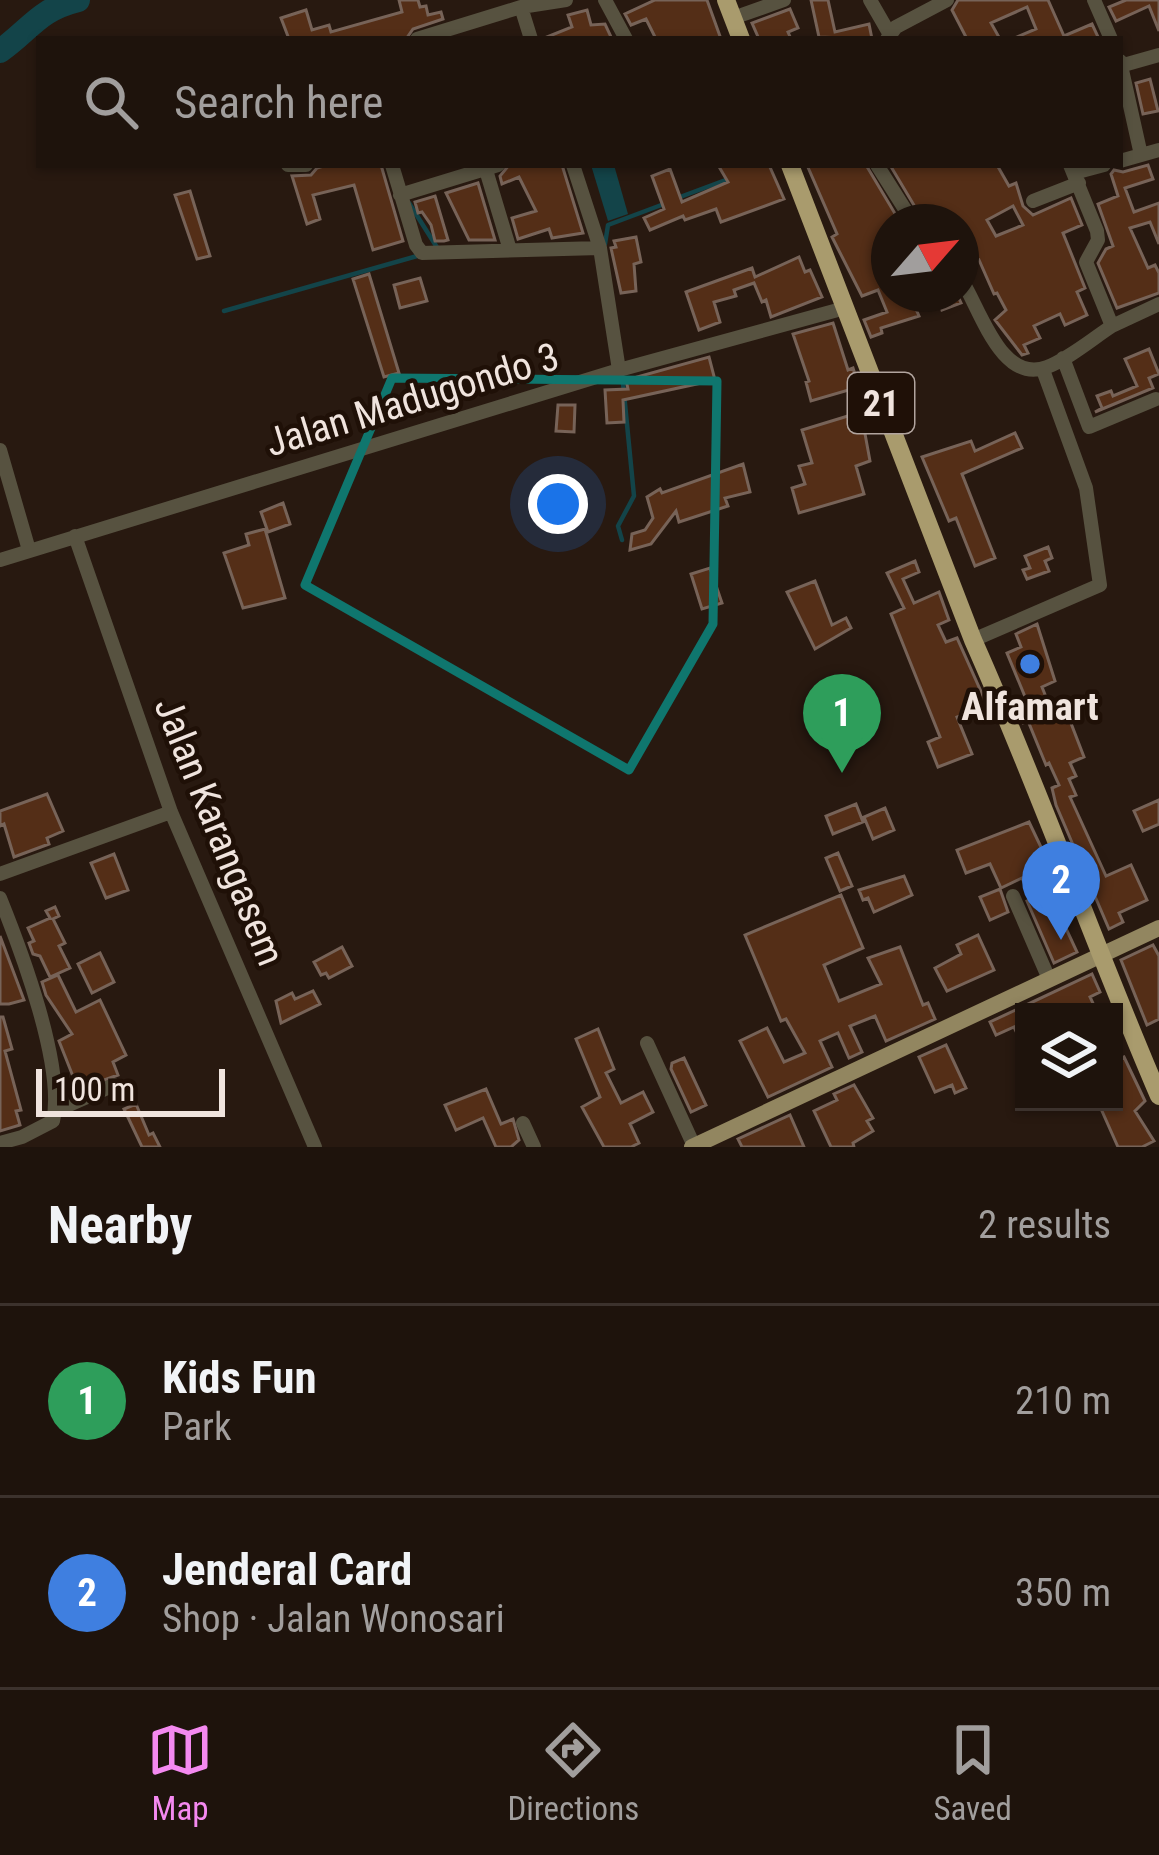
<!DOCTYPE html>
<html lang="en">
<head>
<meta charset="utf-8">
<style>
	:root { --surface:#1e130c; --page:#261c15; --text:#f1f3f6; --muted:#a19e9d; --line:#3c322d; --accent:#f489f0 }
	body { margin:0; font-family:"Roboto Condensed",sans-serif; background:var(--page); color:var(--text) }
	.controls { position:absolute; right:36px; bottom:36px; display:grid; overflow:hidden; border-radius:0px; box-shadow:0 3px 9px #0004 }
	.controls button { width:108px; height:108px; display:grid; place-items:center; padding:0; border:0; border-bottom:3px solid var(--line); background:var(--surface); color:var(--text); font:60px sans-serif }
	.compass { position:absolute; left:871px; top:204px; width:108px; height:108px; border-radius:50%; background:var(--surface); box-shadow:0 3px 9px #0004; rotate:62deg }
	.scale { position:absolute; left:36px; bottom:30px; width:189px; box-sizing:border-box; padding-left:12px; border:6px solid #f0e4de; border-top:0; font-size:33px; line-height:42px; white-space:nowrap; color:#f0e4de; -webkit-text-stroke:9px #1f1007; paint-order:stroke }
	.you { position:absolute; left:558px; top:504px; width:42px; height:42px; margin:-30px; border:9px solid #fff; border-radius:50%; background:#1a73e8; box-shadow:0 0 0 18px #1a73e833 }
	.badge { display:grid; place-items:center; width:78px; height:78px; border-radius:50%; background:var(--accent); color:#fff; font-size:39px; font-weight:700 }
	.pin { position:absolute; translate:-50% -99px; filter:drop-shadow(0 3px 6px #0008) }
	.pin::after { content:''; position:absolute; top:63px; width:42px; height:36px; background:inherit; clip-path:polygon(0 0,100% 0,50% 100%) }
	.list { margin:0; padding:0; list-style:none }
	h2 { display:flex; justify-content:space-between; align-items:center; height:156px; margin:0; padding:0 48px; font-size:51px }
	h2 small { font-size:39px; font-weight:400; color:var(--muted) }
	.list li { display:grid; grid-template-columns:78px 1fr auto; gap:36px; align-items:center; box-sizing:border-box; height:192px; padding:0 48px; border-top:3px solid var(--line) }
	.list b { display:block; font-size:45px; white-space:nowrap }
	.list p { margin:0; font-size:39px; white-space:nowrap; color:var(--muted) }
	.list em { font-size:39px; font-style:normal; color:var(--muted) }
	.icon { flex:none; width:66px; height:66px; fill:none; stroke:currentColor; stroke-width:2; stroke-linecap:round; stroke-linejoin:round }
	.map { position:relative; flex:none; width:1159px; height:1147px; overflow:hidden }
	.search { position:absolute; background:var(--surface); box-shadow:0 3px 9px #0004; left:36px; right:36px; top:36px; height:132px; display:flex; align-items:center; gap:30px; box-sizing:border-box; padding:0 42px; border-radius:0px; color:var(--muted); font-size:45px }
	.sheet { height:540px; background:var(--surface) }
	nav { display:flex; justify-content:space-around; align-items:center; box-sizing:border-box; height:168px; border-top:3px solid var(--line); background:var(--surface); font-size:33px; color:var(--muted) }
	nav a { display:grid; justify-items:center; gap:6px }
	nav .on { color:var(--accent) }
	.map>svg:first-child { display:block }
	.water { fill:#134449 }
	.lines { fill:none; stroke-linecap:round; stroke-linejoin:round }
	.stream { stroke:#134449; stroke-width:4.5 }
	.river { stroke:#134449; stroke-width:24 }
	.building { fill:#542e17; stroke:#776358; stroke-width:3; fill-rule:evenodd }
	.minor { stroke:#575240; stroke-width:14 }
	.major { stroke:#928660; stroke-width:16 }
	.highway { stroke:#a99b6d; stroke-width:18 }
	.marked { fill:none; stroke:#0f766e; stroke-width:9; stroke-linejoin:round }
	.shop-dot { fill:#3f7fe0; stroke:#1f1007; stroke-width:4.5 }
	.labels { text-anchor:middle; stroke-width:9; stroke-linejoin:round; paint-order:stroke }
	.shield { fill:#1f1007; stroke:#b1a49e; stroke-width:3 }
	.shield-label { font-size:36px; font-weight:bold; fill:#f0e4de }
	.street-label { font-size:39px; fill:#f0e4de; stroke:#1f1007 }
	.poi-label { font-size:39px; font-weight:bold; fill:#f0e4de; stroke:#1f1007 }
</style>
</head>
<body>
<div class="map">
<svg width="1159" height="1147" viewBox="0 0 1159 1147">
	<rect width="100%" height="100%" fill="#281910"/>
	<!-- water -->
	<path class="water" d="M591 165H614L628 214 608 221Z"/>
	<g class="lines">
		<!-- stream -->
		<path class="stream" d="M680 197 731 178
			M409 203 438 249
			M605 244 608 225 664 204
			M224 311 417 256
			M622 540 618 526 634 496 622 373"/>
		<!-- river -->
		<path class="river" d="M0 51C32 28 38 10 78 0"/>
	</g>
	<!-- building -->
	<path class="building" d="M399 0H418L420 7 426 6 428 15 441 12 443 19 413 29 406 39H289L281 18 306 10 312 30 329 25 331 32 402 12Z
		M655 0H707L721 39H656L646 19 631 25 625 14Z
		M811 0H828L835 32 869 24 872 39 819 37Z
		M958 0H1048L1064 36 1092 24 1099 39H1012L1036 29 1027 7 991 23 1000 39H967L952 10Z
		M1126 0H1159V31L1149 6 1116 21 1109 7Z
		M790 9 798 28 788 32 791 39H759L752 23Z
		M587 10 591 25 605 24 612 39H542L572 27 568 15Z
		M1150 79 1158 111 1143 114 1136 83Z
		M327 165H381L403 241 373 250 354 185 313 195 320 219 307 224 292 176 311 175 317 168Z
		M509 165H562L583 233 552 238 549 229 518 239 512 218 536 211 519 177 502 184 500 176Z
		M718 165H769L784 199 721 222 716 209 685 220 683 216 650 230 644 218 664 209 652 176 670 169 682 202 728 182Z
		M807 165H866L900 222H889V294H919L910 299 957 294 961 303 942 310 939 299 916 309 919 316 881 328 882 333 871 337 864 320 887 312 878 290 862 296 832 237 837 234Z
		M890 165H997L1009 186 1016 183 1023 206 1033 215 1071 198 1082 225 1063 233 1085 288 1077 292 1087 315 1065 325 1060 314 1034 326 1040 338 1024 345 1028 353 1022 355 995 320 1006 310 997 293 994 294 979 260 961 268V222H924ZM1013 206 1023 225 996 236 987 220Z
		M1148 165 1153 179 1125 188 1134 212 1159 203V244L1150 222 1130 228 1148 268 1155 265 1159 273V293L1117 308 1098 263 1106 249 1113 246 1098 204 1118 196 1111 174 1114 170 1123 172Z
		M478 183 495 240H469L446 193Z
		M190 191 210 256 197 259 175 195Z
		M435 196 448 240 444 241H435L431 225 422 212 418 213 415 202Z
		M636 237 641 262 634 264 636 291 621 293 611 248 616 247 614 241Z
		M799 257 805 272 810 270 822 297 771 317 766 300 762 302 754 283 734 290 736 296 714 302 720 322 699 330 686 292 752 268 755 277Z
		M369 274 399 373 384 377 353 279Z
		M420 278 427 301 400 308 394 285Z
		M833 323 848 370 853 368 859 387 811 401 806 382 809 381 793 334Z
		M1149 349 1159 374 1149 378 1153 388 1095 412 1102 408 1097 396 1111 391 1113 396 1137 386 1125 359Z
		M709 357 715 380 623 400 624 422 607 423 605 390 628 389 626 380Z
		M558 405H575L574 432 556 431Z
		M861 412 870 461 856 466 864 494 799 513 792 488 805 484 799 466 812 463 802 430Z
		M1015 433 1022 448 962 474 995 558 975 566 956 518 949 521 922 457 971 441 975 451Z
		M743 464 750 492 725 498 728 506 679 522 676 511 651 544 630 550 632 534 645 530 653 518 647 497 660 489 662 493Z
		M283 503 290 524 268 532 261 512Z
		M265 529 285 598 243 608 224 553 249 545 246 534Z
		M1048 547 1052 558 1045 561 1049 571 1027 579 1023 570 1030 568 1025 556Z
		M915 561 919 572 903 579 914 603 939 592 949 620 938 625 946 642 957 638 987 705 957 717 972 754 938 767 928 742 940 737 891 614 904 608 887 573Z
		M710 568 722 603 702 609 691 574Z
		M815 581 832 625 846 618 851 628 815 649 787 592Z
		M1037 624 1055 681 1042 687 1052 712 1069 704 1074 716 1069 718 1084 757 1070 763 1076 776 1069 779 1076 795 1070 797 1106 876 1131 865 1147 900 1119 913 1123 922 1109 929 1056 805 1052 788 1059 785 1049 763 1046 765 1028 721 1023 723 1017 709 1028 704 1007 653 1021 647 1016 634Z
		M47 794 63 831 47 838 49 844 14 857 4 824 0 826V811Z
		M1159 800V824L1143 831 1134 811Z
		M856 804 863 822 833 834 826 816Z
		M885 808 894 830 873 839 864 817Z
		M1029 822 1050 866 1036 872 1045 893 1057 887 1062 898 1057 901 1066 920 1063 922 1077 952 1054 963 1027 901 1031 899 1022 878 1001 888 990 864 966 873 957 850Z
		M838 853 852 886 840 891 826 858Z
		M114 854 128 890 106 898 91 863Z
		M904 876 912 895 874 912 868 898 863 900 859 890Z
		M1000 889 1008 912 990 920 980 897Z
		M841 895 863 948 824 965 839 1001 881 984 868 958 900 947 923 1005 928 1003 935 1019 886 1041 875 1016 850 1026 862 1052 849 1058 838 1033 820 1041 832 1067 768 1097 740 1041 767 1028 784 1062 805 1053 786 1019 781 1021 745 935Z
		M55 907 59 916 53 919 65 943 59 946 70 968 50 977 40 956 33 954 29 943 34 941 28 928 50 918 46 911Z
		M978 935 994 970 947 991 935 968 961 954 957 945Z
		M0 936 24 1000 9 1004H0Z
		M1153 945 1159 956V1019L1147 1025 1121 960Z
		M342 947 352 966 329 978 326 973 321 975 314 962Z
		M100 953 114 982 92 993 78 964Z
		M1092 974 1100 992 1090 997 1097 1012H1024V1049L1014 1027 996 1035 990 1022Z
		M58 975 76 1012 100 1000 126 1055 113 1062 118 1075 66 1094V1089L76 1084 59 1041 72 1034 46 995 42 982Z
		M313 991 320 1004 281 1023 276 1001 292 993 295 999Z
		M0 1017H3L12 1049 5 1051 21 1110 16 1111 20 1125 0 1131Z
		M598 1029 614 1069 606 1073 621 1103 643 1092 653 1112 630 1124 639 1143 631 1147H604L582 1107 600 1097 576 1039Z
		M946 1045 966 1088 955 1093 952 1085 935 1092 919 1057Z
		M1124 1057 1145 1101 1135 1111 1154 1141 1142 1147H1118L1098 1102H1114V1061Z
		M684 1058 706 1105 691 1112 671 1069 672 1063Z
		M854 1085 873 1118 867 1121 873 1131 853 1143 854 1147H831L814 1111 837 1100 834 1094Z
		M486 1089 501 1124 513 1119 519 1140 511 1147H496L483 1118 456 1130 445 1105Z
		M136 1104 149 1135 153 1133 160 1147H142L124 1109Z
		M790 1115 804 1147H742L738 1139Z"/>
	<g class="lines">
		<!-- minor -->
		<path class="minor" d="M605 0 626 39
			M870 0 889 33
			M1094 0 1111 39
			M521 7 566 0
			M733 18 784 0
			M417 39 521 7 531 39
			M887 39 896 27 947 0
			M1120 61 1141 155
			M1120 66 1159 55
			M1120 161 1159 150
			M288 165H306
			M392 165 416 245 422 253 600 248
			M573 165 600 248 619 370
			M877 165 913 222
			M486 170 510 250
			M1074 173 1104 165
			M400 195 498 165
			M1033 201 1079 183
			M961 279C980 308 1001 385 1047 367 1070 358 1092 339 1112 326L1086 262 1098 240 1097 231 1070 165
			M1112 326 1159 304
			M1063 358 1089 427 1156 399
			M0 450 29 550
			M75 536 171 812 315 1147
			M0 560 619 370 845 308
			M973 640 1100 585 1086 488 1043 370
			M0 874 171 812
			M1013 896 1049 979
			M0 898C21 950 65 1067 53 1121L22 1137 0 1143
			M647 1043 694 1146
			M55 1111 114 1085
			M523 1123 534 1147"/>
		<!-- major -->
		<path class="major" d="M692 1147 1159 928"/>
		<!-- highway -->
		<path class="highway" d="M726 0 741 39
			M790 165 973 640C1040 790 1094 945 1159 1096"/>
	</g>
	<!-- marked area -->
	<path class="marked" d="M392 378 717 381 713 624 629 770 305 585Z"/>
	<!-- markers -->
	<circle class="shop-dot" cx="1030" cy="664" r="12"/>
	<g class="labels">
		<!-- shield labels -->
		<rect class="shield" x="848" y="373" width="66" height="60" rx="9"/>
		<g class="shield-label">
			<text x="881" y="416">21</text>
		</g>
		<!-- street labels -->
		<g class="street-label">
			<text transform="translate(412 399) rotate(-17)" y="14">Jalan Madugondo 3</text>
			<text transform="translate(220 831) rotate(68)" y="14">Jalan Karangasem</text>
		</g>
		<!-- poi labels -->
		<g class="poi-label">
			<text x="1030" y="720">Alfamart</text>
		</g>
	</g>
</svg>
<div class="controls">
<button><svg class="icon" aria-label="layers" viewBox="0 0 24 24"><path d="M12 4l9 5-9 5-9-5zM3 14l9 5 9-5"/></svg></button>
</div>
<svg class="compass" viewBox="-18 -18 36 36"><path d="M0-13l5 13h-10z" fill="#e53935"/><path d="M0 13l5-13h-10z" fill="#a19e9d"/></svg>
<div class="scale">100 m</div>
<div class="you"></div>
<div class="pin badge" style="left:842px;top:773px;background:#2e9e5b">1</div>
<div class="pin badge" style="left:1061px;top:940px;background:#3f7fe0">2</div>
<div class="search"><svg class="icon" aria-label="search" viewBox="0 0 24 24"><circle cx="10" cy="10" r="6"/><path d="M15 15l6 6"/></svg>Search here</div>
</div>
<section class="sheet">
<h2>Nearby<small>2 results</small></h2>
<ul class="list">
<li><span class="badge" style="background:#2e9e5b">1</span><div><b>Kids Fun</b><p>Park</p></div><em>210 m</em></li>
<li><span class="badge" style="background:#3f7fe0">2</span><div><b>Jenderal Card</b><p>Shop · Jalan Wonosari</p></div><em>350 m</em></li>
</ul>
</section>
<nav>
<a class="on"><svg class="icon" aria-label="map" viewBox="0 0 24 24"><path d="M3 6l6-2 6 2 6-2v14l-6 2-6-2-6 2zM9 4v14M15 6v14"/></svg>Map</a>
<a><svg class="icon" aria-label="directions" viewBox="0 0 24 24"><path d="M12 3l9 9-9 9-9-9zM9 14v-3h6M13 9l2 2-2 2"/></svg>Directions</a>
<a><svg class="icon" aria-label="saved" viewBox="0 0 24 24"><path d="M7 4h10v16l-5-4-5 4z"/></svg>Saved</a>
</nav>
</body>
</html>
